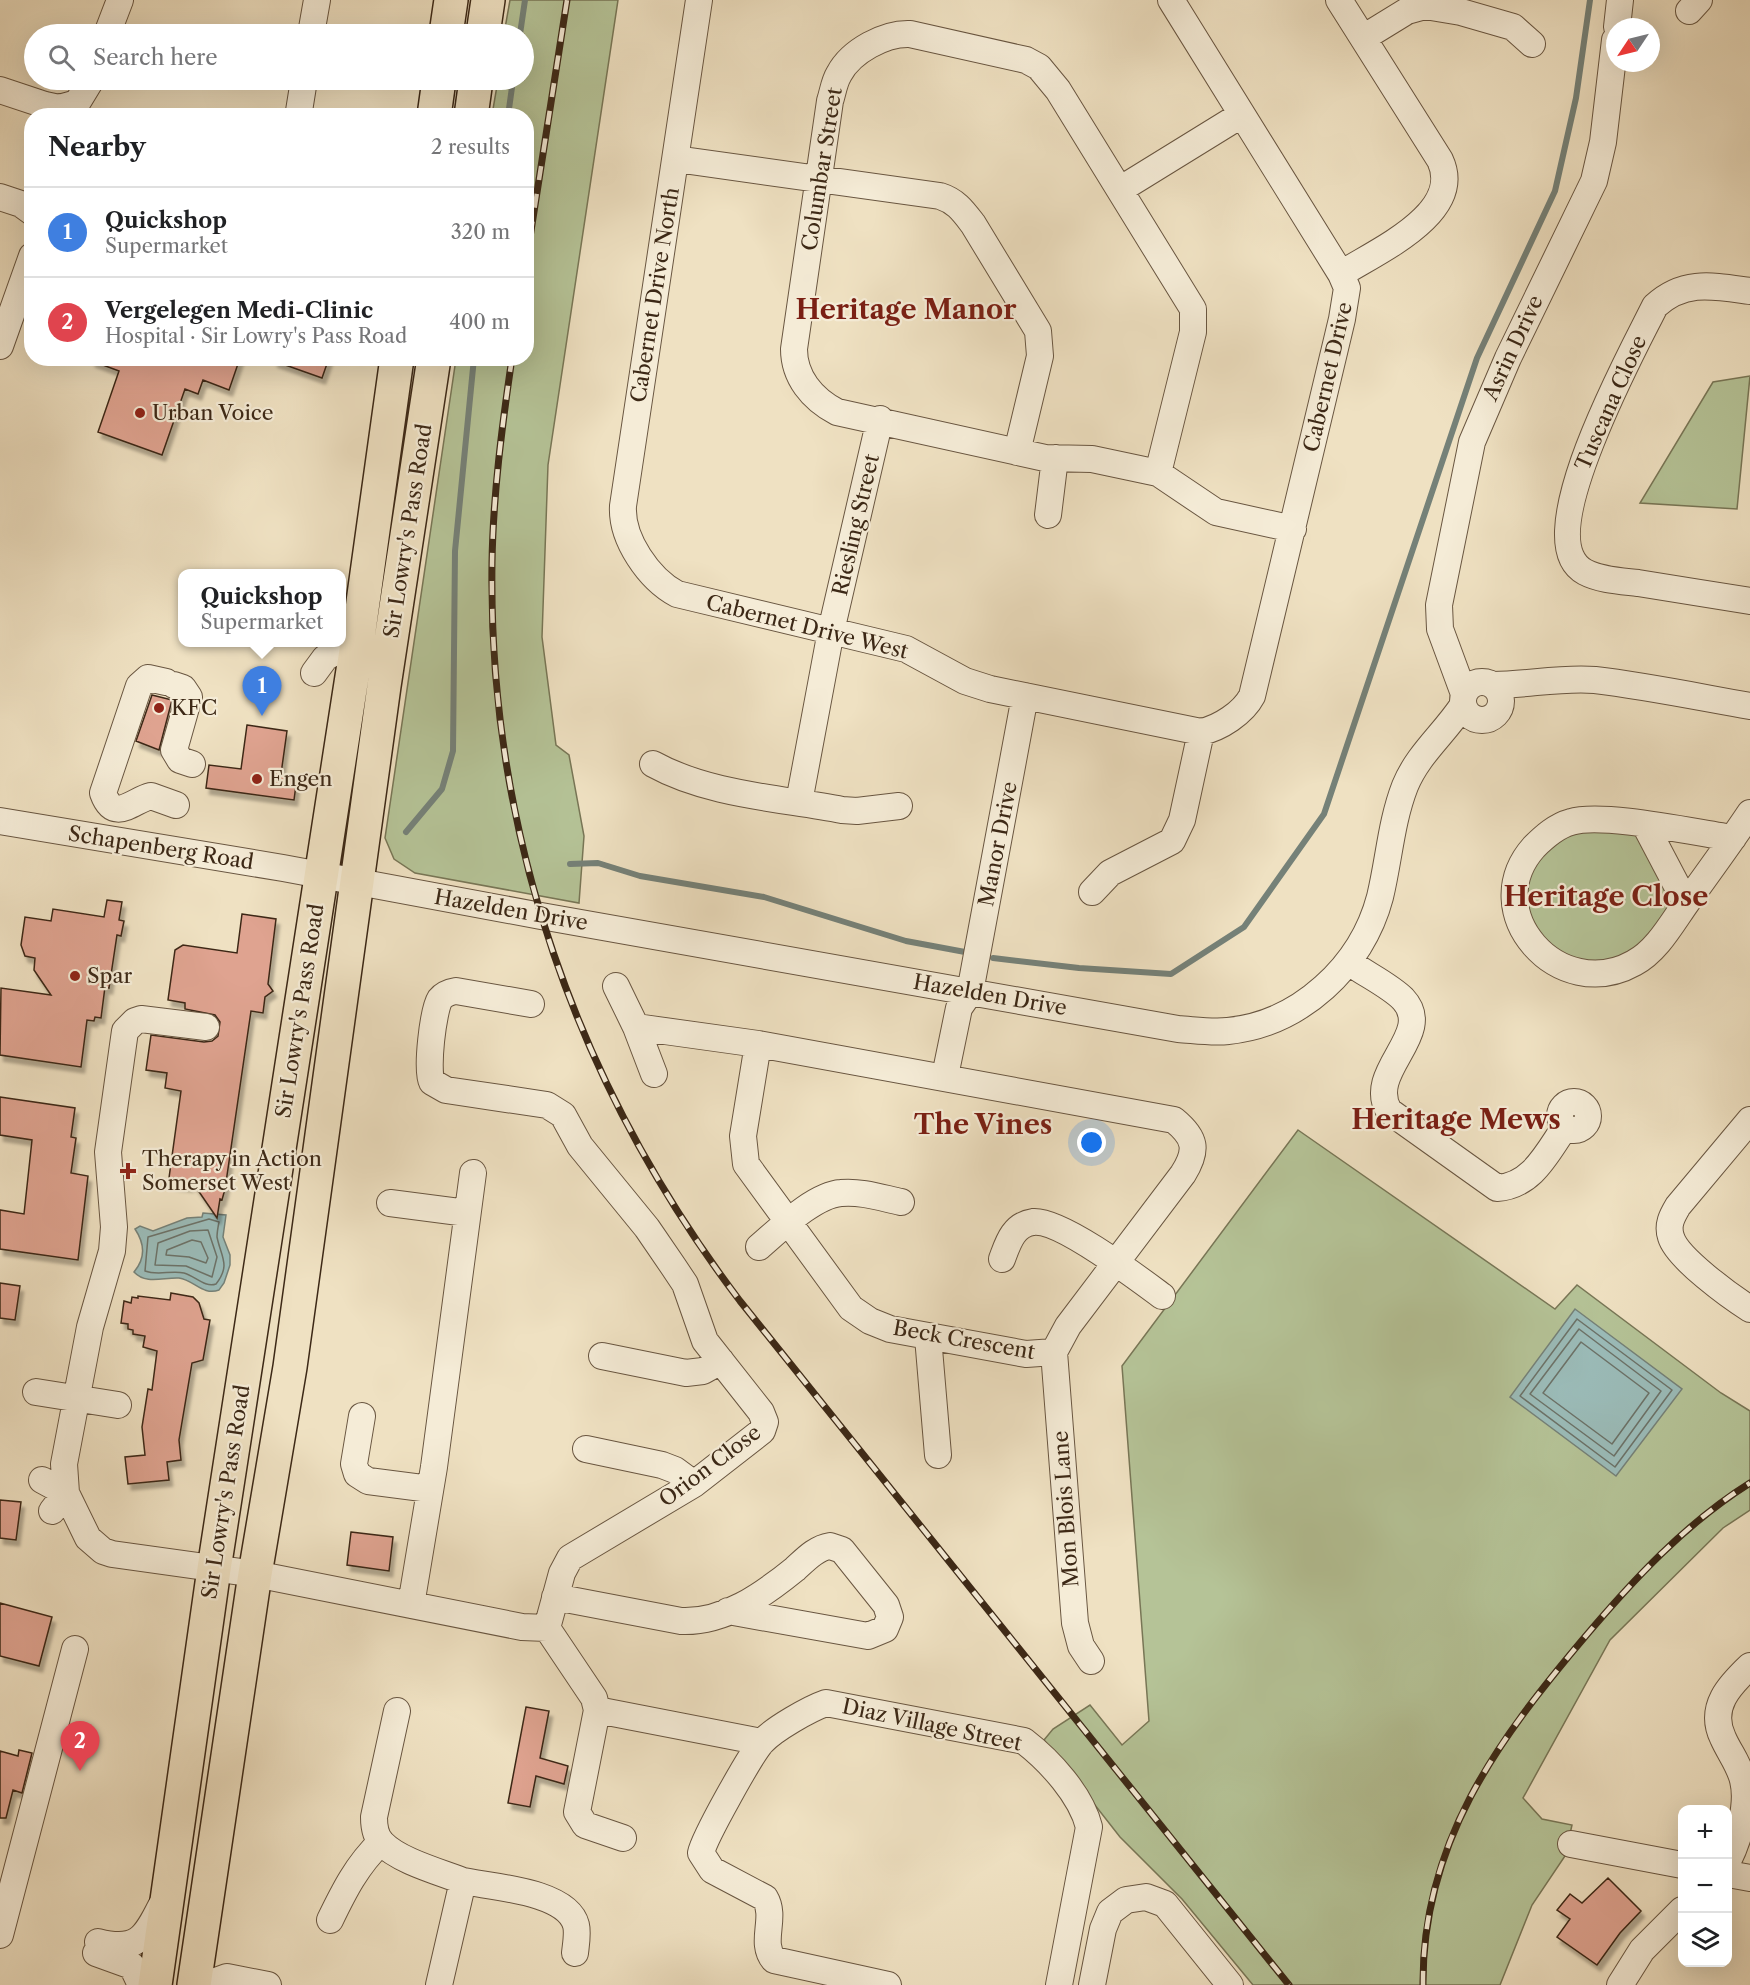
<!DOCTYPE html>
<html lang="en">
<head>
<meta charset="utf-8">
<style>
	:root { --surface:#fff; --page:#f6f6f6; --text:#202124; --muted:#757577; --line:#e0e0e0; --accent:#db2777 }
	body { margin:0; font-family:"Libre Caslon Text",serif; background:var(--page); color:var(--text) }
	.controls { position:absolute; right:18px; bottom:18px; display:grid; overflow:hidden; border-radius:12px; box-shadow:0 6px 24px #0002 }
	.controls button { width:54px; height:54px; display:grid; place-items:center; padding:0; border:0; border-bottom:2px solid var(--line); background:var(--surface); color:var(--text); font:30px sans-serif }
	.compass { position:absolute; left:1606px; top:18px; width:54px; height:54px; border-radius:50%; background:var(--surface); box-shadow:0 6px 24px #0002; rotate:235deg }
	.you { position:absolute; left:1092px; top:1143px; width:21px; height:21px; margin:-15px; border:4px solid #fff; border-radius:50%; background:#1a73e8; box-shadow:0 0 0 9px #1a73e833 }
	.badge { display:grid; place-items:center; width:39px; height:39px; border-radius:50%; background:var(--accent); color:#fff; font-size:20px; font-weight:700 }
	.pin { position:absolute; translate:-50% -50px; filter:drop-shadow(0 2px 3px #0008) }
	.pin::after { content:''; position:absolute; top:32px; width:21px; height:18px; background:inherit; clip-path:polygon(0 0,100% 0,50% 100%) }
	.popup { position:absolute; left:178px; top:569px; width:168px; height:78px; box-sizing:border-box; display:grid; place-content:center; border-radius:12px; background:var(--surface); filter:drop-shadow(0 2px 4px #0005); font-size:20px; white-space:nowrap; color:var(--muted) }
	.popup b { font-size:22px; color:var(--text) }
	.popup::after { content:''; position:absolute; left:50%; top:100%; margin-left:-12px; border:12px solid transparent; border-top-color:var(--surface) }
	.list { margin:0; padding:0; list-style:none }
	h2 { display:flex; justify-content:space-between; align-items:center; height:78px; margin:0; padding:0 24px; font-size:26px }
	h2 small { font-size:20px; font-weight:400; color:var(--muted) }
	.list li { display:grid; grid-template-columns:39px 1fr auto; gap:18px; align-items:center; box-sizing:border-box; height:90px; padding:0 24px; border-top:2px solid var(--line) }
	.list b { display:block; font-size:22px; white-space:nowrap }
	.list p { margin:0; font-size:20px; white-space:nowrap; color:var(--muted) }
	.list em { font-size:20px; font-style:normal; color:var(--muted) }
	.icon { flex:none; width:33px; height:33px; fill:none; stroke:currentColor; stroke-width:2; stroke-linecap:round; stroke-linejoin:round }
	.map { position:relative; flex:none; width:1750px; height:1985px; overflow:hidden }
	.search { position:absolute; background:var(--surface); box-shadow:0 6px 24px #0002; left:24px; top:24px; width:510px; height:66px; display:flex; align-items:center; gap:15px; box-sizing:border-box; padding:0 21px; border-radius:33px; color:var(--muted); font-size:22px }
	.panel { position:absolute; background:var(--surface); box-shadow:0 6px 24px #0002; left:24px; top:108px; width:510px; height:258px; border-radius:24px }
	.map>svg:first-child { display:block }
	.green { fill:#b5c397; stroke:#787656; stroke-width:1.5 }
	.water { fill:#9bbcb9; stroke:#758178; stroke-width:1.5 }
	.lines { fill:none; stroke-linecap:round; stroke-linejoin:round }
	.shore { stroke:#6c7268; stroke-width:1.5 }
	.stream { stroke:#758178; stroke-width:6 }
	.building { fill:#dfa390; stroke:#3c2816; stroke-width:1.5; filter:url(#shadow) }
	.minor-casing { stroke:#695641; stroke-width:28 }
	.major-casing { stroke:#3c2816; stroke-width:36 }
	.minor { stroke:#f5ecd7; stroke-width:26 }
	.major { stroke:#efe1c2; stroke-width:33 }
	.rail-casing { stroke:#3c2816; stroke-width:7 }
	.rail { stroke:#f5ecd7; stroke-width:4.5; stroke-dasharray:14; stroke-linecap:butt }
	.poi-dot { fill:#8f2418; stroke:#f5ecd7; stroke-width:2 }
	.labels { text-anchor:middle; stroke-width:4.5; stroke-linejoin:round; paint-order:stroke }
	.street-label { font-size:21px; fill:#3c2816; stroke:#f5ecd7 }
	.poi-label { font-size:21px; fill:#3c2816; stroke:#f5ecd7; text-anchor:start }
	.district-label { font-size:27px; font-weight:bold; fill:#7a1f14; stroke:#f5ecd7 }
</style>
</head>
<body>
<div class="map">
<svg width="1750" height="1985" viewBox="0 0 1750 1985">
	<defs>
		<filter id="shadow"><feDropShadow dx="3.5" dy="6" stdDeviation="1.5" flood-color="#0004"/></filter>
	</defs>
	<rect width="100%" height="100%" fill="#efe1c2"/>
	<filter id="stains"><feTurbulence type="fractalNoise" baseFrequency=".00333" numOctaves="4"/><feColorMatrix values="0 0 0 0 .2 0 0 0 0 .09 0 0 0 0 .02 0 0 0 .5 -.17"/></filter>
	<radialGradient id="worn" r=".72"><stop offset=".6" stop-color="#630" stop-opacity="0"/><stop offset="1" stop-color="#630" stop-opacity=".3"/></radialGradient>
	<!-- green -->
	<path class="green" d="M510 0H618L548 465 542 637 556 745 569 755 584 836 579 903 415 873 394 859 385 838 456 359 526 358V116L492 115 498 80H524V34H504Z
		M1750 376 1737 509 1640 503 1713 382Z
		M1640 818 1681 898 1638 957 1604 971 1534 944 1514 868 1551 825Z
		M1298 1130 1555 1309 1577 1285 1721 1393 1750 1411V1510L1723 1528 1610 1640 1523 1798 1542 1819 1572 1825 1565 1856 1532 1905 1500 1985H1253L1182 1899 1120 1837 1044 1740 1053 1729 1090 1705 1122 1745 1149 1721 1122 1366Z"/>
	<!-- water -->
	<path class="water" d="M203 1213 226 1215 223 1237 230 1255V1265L224 1283 219 1290C203 1296 194 1280 179 1278 164 1277 146 1285 134 1272 146 1258 145 1244 135 1229L140 1226 153 1231 187 1218 202 1217Z
		M1575 1309 1682 1389 1616 1476 1510 1397Z"/>
	<g class="lines">
		<!-- shore -->
		<path class="shore" d="M209 1219 219 1222C218 1227 217 1233 217 1237 221 1257 231 1265 216 1284 205 1288 195 1276 184 1273 171 1270 158 1276 145 1271L148 1237Z
			M208 1230 217 1257 212 1277 186 1266 155 1265 158 1243 190 1231Z
			M192 1240 201 1242 208 1258 206 1263 189 1257 166 1255 167 1250Z
			M1577 1319 1672 1390 1615 1467 1520 1396Z
			M1579 1329 1661 1391 1614 1456 1530 1394Z
			M1581 1342 1649 1393 1612 1444 1543 1393Z"/>
		<!-- stream -->
		<path class="stream" d="M520 34 525 0
			M508 116 513 80
			M406 832 442 789 453 751 455 551 474 358
			M570 864 598 863 640 876 764 897 906 941 965 952
			M993 958 1079 968 1171 974 1244 927 1324 814 1477 358 1555 191 1576 98 1590 0"/>
	</g>
	<!-- building -->
	<path class="building" d="M92 358H240L229 390 203 380 198 394 185 389 162 455 98 432 119 371 92 361Z
		M275 358H329L322 378 274 361Z
		M152 695 172 700 159 750 136 741Z
		M247 725 287 731 281 774 297 777 294 800 206 788 209 765 241 769Z
		M107 900 122 902 119 920 124 921 121 936 117 935 109 988 105 987 101 1018 95 1017 94 1021 87 1020 81 1067 0 1055 1 988 51 995 34 970 35 958 25 956 21 945 25 917 51 921 53 909 104 917Z
		M242 914 276 919 268 984 273 991 265 997 263 1013 251 1011 225 1189 222 1200 220 1199 217 1218 191 1180 190 1186 173 1184 174 1178H169L181 1091 165 1088 167 1073 146 1070 151 1035 204 1042 212 1041 218 1036 220 1022 215 1015 185 1009V1003L168 1000 175 950 183 945 237 953Z
		M0 1097 75 1108 71 1137 76 1138 71 1173 88 1176 78 1260 0 1249V1210L24 1214 32 1140 0 1135Z
		M0 1283 20 1286 15 1320 0 1318Z
		M171 1293 193 1297 199 1303 204 1319 210 1320 203 1360 192 1363 179 1440 181 1460 167 1462 169 1480 128 1484 125 1457 145 1455 142 1427 148 1389 152 1390 157 1351 143 1347 145 1336 133 1334V1330L128 1329V1324L121 1323 124 1301 131 1303 132 1297 138 1298V1296L170 1300Z
		M0 1500 21 1502 16 1540 0 1538Z
		M351 1532 393 1537 389 1571 347 1565Z
		M0 1603 52 1617 39 1666 0 1656Z
		M526 1707 549 1711 540 1758 568 1766 564 1784 536 1776 530 1807 508 1803Z
		M19 1750 32 1753 22 1793 13 1790 6 1818H0V1751L18 1756Z
		M1608 1878 1641 1911 1620 1933 1597 1965 1557 1937 1570 1919 1557 1910 1570 1894 1582 1903Z"/>
	<g class="lines">
		<!-- minor casing -->
		<g class="minor-casing">
			<path id="minor" d="M699 0 623 506C621 539 649 579 677 594L906 649 965 681 990 689 1201 732C1220 728 1243 713 1252 696L1342 319 1347 288 1341 274 1171 0
				M1339 0 1440 160C1465 213 1377 251 1341 274
				M1689 11 1699 0
				M1617 27 1620 0
				M107 34 120 0
				M311 34 317 0
				M1363 38 1407 11 1425 6 1461 12 1513 27 1532 44
				M0 90 45 105 59 108 77 103 91 80
				M299 111 304 80
				M676 159 940 196C956 201 963 211 973 224L1038 331 1040 356 1017 452
				M1121 189 1241 115
				M0 197 21 204 32 212
				M1750 291C1714 286 1684 279 1655 306 1634 349 1527 541 1585 572 1600 580 1621 581 1638 583 1675 589 1713 595 1750 601
				M0 346 32 256
				M1158 473 1193 332V309L1058 90 1039 67 1026 60 910 34C885 33 851 51 839 74 834 82 833 92 830 101L794 349C794 377 812 399 837 412L1045 458 1092 459 1158 473 1216 512 1293 529
				M1048 515 1055 458
				M314 673 325 658 358 638
				M1463 701a19 19 0 1 1 38 0a19 19 0 1 1-38 0Z
				M166 682 148 678 139 686 103 793C114 824 133 800 151 796L176 805
				M174 685 183 688 189 697 174 750 180 760 192 764
				M1493 685C1527 685 1561 677 1595 680 1646 686 1699 697 1750 706
				M1464 694 1440 629 1439 605 1472 442 1508 358 1594 181 1603 142 1615 40
				M653 764C709 795 780 798 842 810L857 811 899 806
				M799 802 831 631 880 419
				M0 821 283 868 541 916 1178 1029C1194 1030 1212 1033 1228 1031 1300 1024 1362 966 1380 897 1389 860 1391 822 1405 786 1418 754 1444 734 1463 705
				M1645 825 1686 903
				M1733 838C1697 833 1602 812 1571 822 1556 826 1544 837 1534 847 1476 912 1559 1005 1634 963 1657 951 1672 923 1687 902 1708 873 1730 843 1750 813
				M1092 892 1110 873 1172 841 1182 820 1201 732
				M1349 962C1365 974 1389 985 1403 999 1436 1034 1365 1071 1389 1111L1497 1188C1532 1186 1547 1153 1565 1127
				M616 986 636 1027 758 1044
				M206 1027 141 1019 135 1021 125 1031 108 1152 114 1227 112 1251 90 1327 64 1464 66 1493 88 1538 103 1551 112 1554 255 1574 522 1627 547 1628 562 1573 570 1558 694 1484 762 1431 765 1422 761 1412 705 1341 685 1284 673 1266 647 1228 580 1146 563 1115 547 1105 446 1090 432 1082C426 1071 433 1010 440 999 444 994 450 992 456 991L531 1004
				M636 1027 654 1074
				M758 1044 1174 1120C1196 1138 1198 1150 1183 1174L1068 1326 1054 1352 1026 1354 890 1329 870 1321 851 1308 746 1164 743 1136Z
				M945 1076 959 1008 970 992 1025 696
				M1560 1116a14 14 0 1 1 28 0a14 14 0 1 1-28 0Z
				M1750 1120 1678 1206C1672 1216 1667 1225 1671 1237 1677 1258 1731 1297 1750 1309
				M390 1203 467 1213
				M759 1247C779 1230 814 1195 841 1193 861 1191 882 1198 901 1202
				M1002 1259C1008 1243 1013 1225 1033 1222 1060 1219 1139 1279 1162 1296
				M928 1337 938 1455
				M1054 1352 1075 1623 1081 1646 1091 1661
				M602 1356 686 1373 703 1371 721 1361
				M36 1392 118 1405
				M362 1416 354 1464 357 1474 368 1481 430 1489
				M586 1449 662 1465 675 1470 694 1484
				M42 1480 66 1493 52 1511
				M555 1597 681 1621C724 1623 763 1595 795 1569 805 1560 816 1548 830 1546L842 1550 886 1605 890 1617 885 1629 868 1636 728 1611
				M411 1605 434 1467 473 1173
				M547 1628 594 1698 597 1710 577 1812 585 1825 623 1838
				M597 1710 762 1742
				M397 1711 374 1817C374 1826 375 1836 382 1843 399 1861 440 1872 463 1881L439 1985
				M1571 1844 1682 1865
				M1728 1861C1739 1839 1749 1804 1743 1780 1739 1764 1729 1752 1723 1738 1708 1707 1730 1685 1750 1666
				M1728 1874 1750 1878
				M463 1881C492 1887 567 1891 576 1925 578 1933 576 1944 575 1953
				M330 1920C344 1891 357 1865 381 1842
				M0 1935 75 1649
				M98 1942C137 1952 145 1938 161 1906
				M96 1953 132 1966 141 1985
				M205 1985 227 1977 268 1985
				M888 1985 774 1960C759 1942 777 1918 765 1898L712 1870 701 1853C704 1838 751 1754 762 1742 774 1729 809 1709 826 1703L1024 1741C1050 1761 1081 1795 1089 1827L1059 1985
				M1092 1985 1103 1929 1110 1912 1126 1900 1146 1897 1165 1904 1230 1985
				M1620 1985 1642 1950 1682 1910"/>
		</g>
		<!-- major casing -->
		<g class="major-casing">
			<path id="major" d="M446 34 451 0
				M483 34 488 0
				M434 116 439 80
				M471 116 476 80
				M155 1985 214 1569 358 638 397 358
				M194 1985 255 1574 290 1367 384 686 434 358"/>
		</g>
		<!-- minor -->
		<use href="#minor" class="minor"/>
		<!-- major -->
		<use href="#major" class="major"/>
		<!-- rail casing -->
		<g class="rail-casing">
			<path id="rail" d="M526 263 567 0
				M512 358C502 426 493 495 492 563 488 834 577 1086 740 1301L1289 1985
				M1423 1985C1422 1843 1497 1741 1584 1638 1633 1580 1686 1523 1750 1483"/>
		</g>
		<!-- rail -->
		<use href="#rail" class="rail"/>
	</g>
	<!-- markers -->
	<g class="poi-dot">
		<circle cx="140" cy="413" r="6"/>
		<circle cx="159" cy="708" r="6"/>
		<circle cx="257" cy="779" r="6"/>
		<circle cx="75" cy="976" r="6"/>
		<path d="M125 1162h6v6h6v6h-6v6h-6v-6h-6v-6h6z"/>
	</g>
	<g class="labels">
		<!-- street labels -->
		<g class="street-label">
			<text transform="translate(822 169) rotate(-81)" y="7">Columbar Street</text>
			<text transform="translate(655 295) rotate(-81)" y="7">Cabernet Drive North</text>
			<text transform="translate(1513 348) rotate(-65)" y="7">Asrin Drive</text>
			<text transform="translate(1328 377) rotate(-77)" y="7">Cabernet Drive</text>
			<text transform="translate(1611 403) rotate(-66)" y="7">Tuscana Close</text>
			<text transform="translate(856 525) rotate(-77)" y="7">Riesling Street</text>
			<text transform="translate(408 531) rotate(-81)" y="7">Sir Lowry's Pass Road</text>
			<text transform="translate(807 627) rotate(14)" y="7">Cabernet Drive West</text>
			<text transform="translate(998 844) rotate(-79)" y="7">Manor Drive</text>
			<text transform="translate(161 848) rotate(9)" y="7">Schapenberg Road</text>
			<text transform="translate(511 910) rotate(10)" y="7">Hazelden Drive</text>
			<text transform="translate(990 995) rotate(10)" y="7">Hazelden Drive</text>
			<text transform="translate(300 1011) rotate(-81)" y="7">Sir Lowry's Pass Road</text>
			<text transform="translate(964 1340) rotate(10)" y="7">Beck Crescent</text>
			<text transform="translate(710 1466) rotate(-37)" y="7">Orion Close</text>
			<text transform="translate(226 1492) rotate(-81)" y="7">Sir Lowry's Pass Road</text>
			<text transform="translate(1066 1509) rotate(-94)" y="7">Mon Blois Lane</text>
			<text transform="translate(932 1725) rotate(12)" y="7">Diaz Village Street</text>
		</g>
		<!-- poi labels -->
		<g class="poi-label">
			<text x="152" y="420">Urban Voice</text>
			<text x="171" y="715">KFC</text>
			<text x="269" y="786">Engen</text>
			<text x="87" y="983">Spar</text>
			<text x="142" y="1166">Therapy in Action<tspan x="142" dy="24">Somerset West</tspan></text>
		</g>
		<!-- district labels -->
		<g class="district-label">
			<text x="906" y="319">Heritage Manor</text>
			<text x="1606" y="906">Heritage Close</text>
			<text x="1456" y="1129">Heritage Mews</text>
			<text x="983" y="1134">The Vines</text>
		</g>
	</g>
	<rect width="100%" height="100%" filter="url(#stains)"/>
	<rect width="100%" height="100%" fill="url(#worn)"/>
</svg>
<div class="controls">
<button>+</button>
<button>−</button>
<button><svg class="icon" aria-label="layers" viewBox="0 0 24 24"><path d="M12 4l9 5-9 5-9-5zM3 14l9 5 9-5"/></svg></button>
</div>
<svg class="compass" viewBox="-18 -18 36 36"><path d="M0-13l5 13h-10z" fill="#e53935"/><path d="M0 13l5-13h-10z" fill="#757577"/></svg>
<div class="you"></div>
<div class="pin badge" style="left:262px;top:716px;background:#3f7fe0">1</div>
<div class="popup"><b>Quickshop</b>Supermarket</div>
<div class="pin badge" style="left:80px;top:1771px;background:#e0444e">2</div>
<div class="search"><svg class="icon" aria-label="search" viewBox="0 0 24 24"><circle cx="10" cy="10" r="6"/><path d="M15 15l6 6"/></svg>Search here</div>
<section class="panel">
<h2>Nearby<small>2 results</small></h2>
<ul class="list">
<li><span class="badge" style="background:#3f7fe0">1</span><div><b>Quickshop</b><p>Supermarket</p></div><em>320 m</em></li>
<li><span class="badge" style="background:#e0444e">2</span><div><b>Vergelegen Medi-Clinic</b><p>Hospital · Sir Lowry's Pass Road</p></div><em>400 m</em></li>
</ul>
</section>
</div>
</body>
</html>
